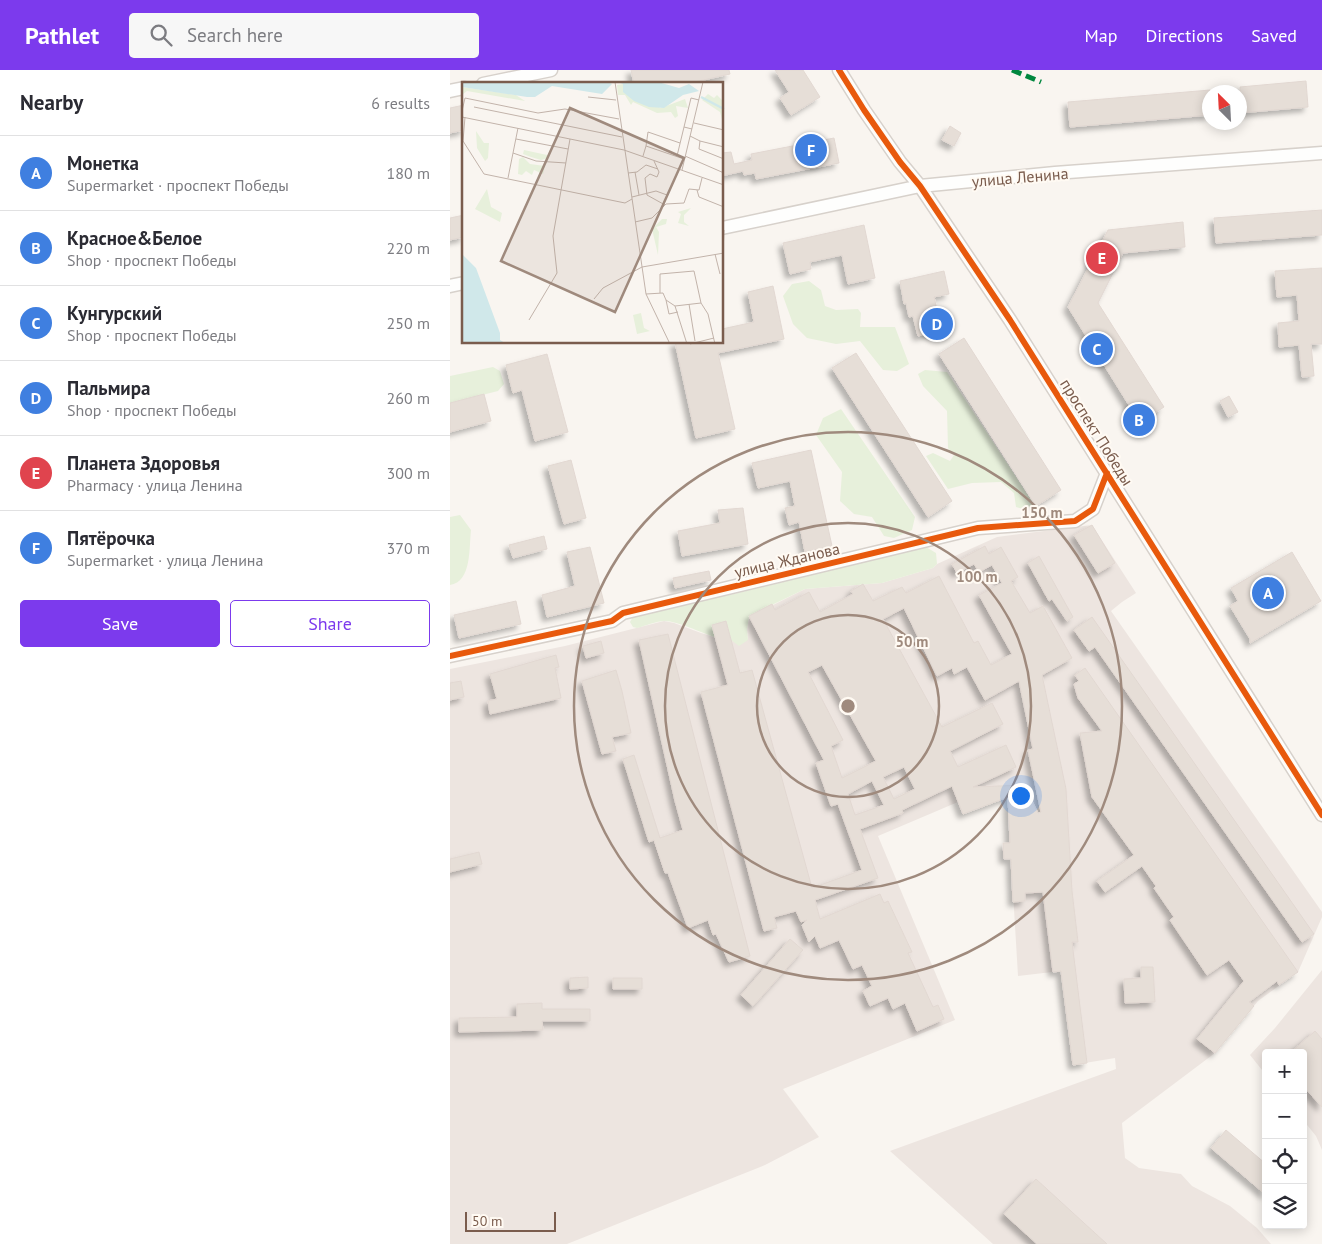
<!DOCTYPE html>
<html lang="en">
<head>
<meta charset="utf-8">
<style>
	:root { --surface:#fff; --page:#f7f7f7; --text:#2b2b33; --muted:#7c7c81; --line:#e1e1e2; --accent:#7c3aed }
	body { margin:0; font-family:"PT Sans",sans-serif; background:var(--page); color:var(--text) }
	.controls { position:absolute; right:15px; bottom:15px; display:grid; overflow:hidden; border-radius:5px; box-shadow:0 2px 12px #0003 }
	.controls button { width:45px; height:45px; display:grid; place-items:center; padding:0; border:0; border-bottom:1px solid var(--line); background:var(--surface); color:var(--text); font:25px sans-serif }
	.compass { position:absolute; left:752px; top:15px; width:45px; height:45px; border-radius:50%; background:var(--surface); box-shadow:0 2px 12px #0003; rotate:336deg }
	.scale { position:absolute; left:15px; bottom:12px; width:91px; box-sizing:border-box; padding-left:5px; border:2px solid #7a5c4d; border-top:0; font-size:14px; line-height:18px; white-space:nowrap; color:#7a5c4d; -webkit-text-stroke:4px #fffaf3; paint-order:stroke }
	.you { position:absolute; left:570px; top:725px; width:18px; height:18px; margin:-12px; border:4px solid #fff; border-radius:50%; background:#1a73e8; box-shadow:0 0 0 8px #1a73e833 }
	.badge { display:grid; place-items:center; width:32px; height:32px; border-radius:50%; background:var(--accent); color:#fff; font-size:16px; font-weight:700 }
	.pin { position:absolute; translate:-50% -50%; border:2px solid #fff; box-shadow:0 1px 5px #0006 }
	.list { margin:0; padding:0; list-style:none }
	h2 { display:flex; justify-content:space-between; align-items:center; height:65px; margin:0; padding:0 20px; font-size:21px }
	h2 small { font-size:16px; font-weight:400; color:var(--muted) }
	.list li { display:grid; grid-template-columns:32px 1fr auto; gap:15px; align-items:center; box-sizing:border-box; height:75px; padding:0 20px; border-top:1px solid var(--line) }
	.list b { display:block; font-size:19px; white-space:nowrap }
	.list p { margin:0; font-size:16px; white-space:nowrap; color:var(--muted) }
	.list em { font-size:16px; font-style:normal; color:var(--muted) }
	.actions { display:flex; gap:10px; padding:15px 20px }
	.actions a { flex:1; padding:11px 0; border:1px solid var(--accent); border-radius:5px; text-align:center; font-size:18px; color:var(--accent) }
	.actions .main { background:var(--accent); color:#fff }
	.icon { flex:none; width:28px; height:28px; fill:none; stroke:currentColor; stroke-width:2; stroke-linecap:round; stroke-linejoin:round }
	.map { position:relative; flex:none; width:872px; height:1174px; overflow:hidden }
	header { display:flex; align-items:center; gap:30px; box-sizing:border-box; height:70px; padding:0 25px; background:var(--accent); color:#fff }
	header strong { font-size:24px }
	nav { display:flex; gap:28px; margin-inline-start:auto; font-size:18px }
	.search { width:350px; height:45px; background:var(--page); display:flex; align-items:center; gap:12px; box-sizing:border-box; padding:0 18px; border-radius:5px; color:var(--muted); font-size:19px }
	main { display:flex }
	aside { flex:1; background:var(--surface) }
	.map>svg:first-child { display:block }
	.industrial { fill:#ede5e0 }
	.green { fill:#e7f0db }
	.building { fill:#e6ded7; stroke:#e2d8d2; fill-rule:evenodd; filter:url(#shadow) }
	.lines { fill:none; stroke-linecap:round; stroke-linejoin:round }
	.minor-casing { stroke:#d7d1cb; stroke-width:15 }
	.minor { stroke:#fefefd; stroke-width:12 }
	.quiet { stroke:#00873e; stroke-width:5; stroke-dasharray:10 5; stroke-linecap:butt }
	.cycleway-casing { stroke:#fffaf3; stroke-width:9 }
	.cycleway { stroke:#e8590c; stroke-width:6 }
	.ring { fill:none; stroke:#9f8a7d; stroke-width:2.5 }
	.labels { text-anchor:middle; stroke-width:4; stroke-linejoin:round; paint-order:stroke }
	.street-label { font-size:16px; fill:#7a5c4d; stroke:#fffaf3 }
	.inset-river { fill:none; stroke:#d0e8ea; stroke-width:2.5 }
	.inset-road { fill:none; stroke:#c2b3aa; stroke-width:1 }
	.view { fill:#9f8a7d; fill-opacity:0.15; stroke:#9f8a7d; stroke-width:2.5 }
	.inset-edge { fill:none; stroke:#7a5c4d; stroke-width:2.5 }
	.centre { fill:#9f8a7d; stroke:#fffaf3; stroke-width:2.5 }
	.ring-label { font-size:15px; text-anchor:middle; font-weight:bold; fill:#9f8a7d; stroke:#fffaf3; stroke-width:4; stroke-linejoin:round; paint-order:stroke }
</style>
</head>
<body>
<header>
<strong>Pathlet</strong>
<div class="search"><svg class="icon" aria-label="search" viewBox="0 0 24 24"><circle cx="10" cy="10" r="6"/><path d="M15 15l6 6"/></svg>Search here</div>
<nav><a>Map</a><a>Directions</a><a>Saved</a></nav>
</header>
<main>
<aside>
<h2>Nearby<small>6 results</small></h2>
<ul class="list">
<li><span class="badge" style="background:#3f7fe0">A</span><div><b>Монетка</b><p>Supermarket · проспект Победы</p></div><em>180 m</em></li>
<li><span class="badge" style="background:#3f7fe0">B</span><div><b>Красное&amp;Белое</b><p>Shop · проспект Победы</p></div><em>220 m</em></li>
<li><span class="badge" style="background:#3f7fe0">C</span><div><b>Кунгурский</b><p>Shop · проспект Победы</p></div><em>250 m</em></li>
<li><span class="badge" style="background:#3f7fe0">D</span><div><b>Пальмира</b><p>Shop · проспект Победы</p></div><em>260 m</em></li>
<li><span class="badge" style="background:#e0444e">E</span><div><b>Планета Здоровья</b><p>Pharmacy · улица Ленина</p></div><em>300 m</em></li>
<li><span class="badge" style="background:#3f7fe0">F</span><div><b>Пятёрочка</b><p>Supermarket · улица Ленина</p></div><em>370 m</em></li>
</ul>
<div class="actions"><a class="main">Save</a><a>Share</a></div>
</aside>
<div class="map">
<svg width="872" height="1174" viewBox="0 0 872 1174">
	<defs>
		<filter id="shadow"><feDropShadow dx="-4.5" dy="4.5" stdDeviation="2.5" flood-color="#0004"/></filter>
	</defs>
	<rect width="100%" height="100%" fill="#f9f5f0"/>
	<!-- industrial -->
	<path class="industrial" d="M642 455 686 523 672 532 661 541 872 842V847L848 902 808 931 765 983 672 1053 675 1088 689 1098 731 1104 742 1116 780 1136 807 1158 821 1174H543L440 1081 666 999 665 988 623 995 611 901 568 906 561 789H554L553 773 560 772 558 727 513 744 508 732 428 766 505 950 333 1019 369 1067 315 1095 117 1174H0V599L115 576 214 551 224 553 251 563 264 567 262 555 276 551 298 570 297 560 299 547 355 519 432 513 483 498 487 494 547 467Z
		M872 900V1080L866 1066 853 1050V983H816V1005L800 985 825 958Z"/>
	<!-- green -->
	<path class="green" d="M359 211 371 220 375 236 386 240 408 239 411 243 410 257H445L459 294 447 301 433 300 410 271 386 274 357 268 343 254 333 226 342 214Z
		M43 297 50 301 54 314 48 321 0 333V306Z
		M475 300 497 302 585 436 573 439 566 437 564 423 551 412 522 413 498 419 476 386 483 383 500 391 504 385 498 378 497 341 473 316 468 304Z
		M391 339 465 447 462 460 444 468 434 466 422 447 404 444 390 431 392 402 366 365 373 348Z
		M10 445 21 460C19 477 22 512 0 515V447Z
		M476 477 486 483 487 494 483 498 432 513 355 519 299 546 297 560 298 570 289 576 281 570 276 551 262 555 265 567C251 563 228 551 215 551 206 551 195 556 187 558L183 557 180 552 184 545 205 538 214 540 241 530 260 529 284 524Z"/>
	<!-- building -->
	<path class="building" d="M181 0H279L280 4 236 14H184Z
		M325 0H353L370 27 341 45 330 28 339 22Z
		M856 11 858 37 790 43V17Z
		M760 20V45L620 57 618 32Z
		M14 35V60L0 63V38Z
		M500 56 511 63 504 76 492 70Z
		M384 68 389 93 306 109 305 103 294 105 293 101 272 106V83L281 82 284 94 302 90 301 84Z
		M872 140V165L766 173 764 148Z
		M14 145V167L0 170V148Z
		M733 152 735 177 673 183 648 233 714 337 690 353 618 237 658 160Z
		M414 155 425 208 398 214 392 185 360 192 361 199 340 204 333 173Z
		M872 198V274H861L864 306 852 307 849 275 829 277 828 253 849 251 847 225 827 227 825 201Z
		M494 201 499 224 484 227 492 261 468 266 463 246 459 247 456 233 454 234 450 211Z
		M323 216 334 269 268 283 285 359 246 368 225 272H272V259L304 252 298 222Z
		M514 268 611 420 586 436 489 284Z
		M406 283 502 431 478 447 382 298Z
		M97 284 118 362 85 371 72 320 63 323 56 295Z
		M34 324 41 351 0 362V333Z
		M779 326 788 342 778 347 770 331Z
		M361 380 382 476 355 482 349 452 339 455 335 438 345 436 340 411 308 418 302 393Z
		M121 390 136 448 114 454 98 396Z
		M293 438 298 474 232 486 228 461 270 453 268 440Z
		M642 455 665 493 648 503 624 465Z
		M94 466 97 479 63 488 59 475Z
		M535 476 539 484 551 477 568 507 561 511 580 543 593 536 622 588 592 605 616 719 622 821 628 872H622L637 993 623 995 611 901 603 902 593 822 575 823V831L563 832 561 789H554L553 773H560L558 727 513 744 502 716 452 740 453 743 410 759 428 808 365 830 370 849 430 824 434 833 438 831 462 882 458 883 483 937 488 935 494 949 467 961 455 933 443 939 438 928 420 936 413 921 422 916 412 895 403 899 389 870 370 878 365 866 359 872 352 855 357 850 351 852 346 841 324 847 327 858 314 861 251 622 278 615 262 555 276 551 290 603 302 600 362 818 412 800 388 734 381 736 366 693 374 690 299 546 322 534 325 540 359 522 370 542 403 524 401 521 413 514 423 531 452 517 456 523 489 506 524 573 528 571 541 595 562 584 529 525 552 513 542 495 529 502 524 494 507 503 502 494ZM454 538 487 606 502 598 504 604 517 597 535 630 569 611 583 679 578 680 591 742 588 743 574 715 523 717 566 697 556 675 508 697 500 681 553 654 542 633 492 657 433 549ZM372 595 426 691 392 708 381 676 393 670 358 602ZM454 697 465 719 444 729 433 707ZM422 711 434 735 405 745 398 724Z
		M140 477 154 533 97 547 92 525 125 516 117 482Z
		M842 482 871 531 800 573V569L780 536 788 531 781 518Z
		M589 486 623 547 617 551 602 529 599 531 578 493Z
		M259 501 261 510 225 518 223 508Z
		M66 531 71 554 9 568 4 545Z
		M642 547 864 864 852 872 645 577 639 581 624 560Z
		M218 564 300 886 279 892 266 864 263 865 258 850 238 858 218 803H215L204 770 199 772 173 689 184 685 210 768 233 760 225 731 189 570Z
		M151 571 154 583 136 588 133 576Z
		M106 585 109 597 105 598 111 628 40 644 38 631 47 629 40 604Z
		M635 598 848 902 829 915 827 911 799 932 804 936 765 983 747 969 794 911 779 890 757 905 720 850 724 847 704 818 706 816 692 796 655 822 647 811 684 785 642 727 630 663 652 661 628 628 624 614 629 611 625 605Z
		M166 600 172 621 181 663 162 667 166 681 152 684 132 611Z
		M11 611 14 627 0 630V613Z
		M29 782 32 794 0 802V789Z
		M340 869 353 880 303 936 291 925Z
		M691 897H703L705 932 675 933 674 909 691 908Z
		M138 907V918L120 919V908Z
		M163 908H192V919H163Z
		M92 933V939H140V951H92L93 960 9 962V948L67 947V934Z
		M865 961 872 969V1037L853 1016V983H840Z
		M776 1060 816 1094V1125L761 1078Z
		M586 1109 657 1174H587L554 1144Z"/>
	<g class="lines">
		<!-- minor casing -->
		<g class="minor-casing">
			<path id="minor" d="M389 0 414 40 450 92 470 116 560 250 872 745
				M33 14 101 0
				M0 21 14 18
				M272 158 470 116 605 103 872 83
				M0 216 14 213
				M0 586 162 551 173 543 528 458 625 451 643 439 657 403"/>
		</g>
		<!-- minor -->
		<use href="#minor" class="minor"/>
		<!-- quiet -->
		<path class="quiet" d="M562 0 591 12"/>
		<!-- cycleway casing -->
		<g class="cycleway-casing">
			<path id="cycleway" d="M389 0 414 40 450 92 470 116 560 250 872 745
				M0 586 162 551 173 543 528 458 625 451 643 439 657 403"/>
		</g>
		<!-- cycleway -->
		<use href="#cycleway" class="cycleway"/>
	</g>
	<!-- distance rings -->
	<g class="ring">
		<circle cx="398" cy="636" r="91"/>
		<circle cx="398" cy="636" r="183"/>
		<circle cx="398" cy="636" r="274"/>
	</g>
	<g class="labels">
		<!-- street labels -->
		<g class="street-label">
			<text transform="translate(570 107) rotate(-5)" y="6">улица Ленина</text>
			<text transform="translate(647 362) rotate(58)" y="6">проспект Победы</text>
			<text transform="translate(337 490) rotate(-13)" y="6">улица Жданова</text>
		</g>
	</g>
	<!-- overview -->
	<g transform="translate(12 12)">
		<rect width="261" height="261" fill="#f9f5f0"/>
		<path d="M161 2 192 23 199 26 223 17 226 26 214 24 216 34 213 36 209 30 195 31 171 20 169 23 163 13H156L155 3ZM0 5 54 13 63 19 5 9 0 13ZM246 12 252 16 255 13 261 19V41L258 30 240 18ZM14 49 22 61H27L26 76 23 79 15 66ZM62 68 85 73 86 76 79 78 69 75 61 72ZM61 75 68 82 83 84 81 92 72 88 70 93 64 89 60 93 56 92 57 77ZM25 107 29 125 40 131 38 140 13 127ZM229 126 222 133V140L227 144 216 141 219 132 216 130ZM200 137H205L204 142 194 145 197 150 196 173 190 147ZM179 231 182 246 188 249 175 252 171 233Z" fill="#e7f0db"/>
		<path d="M0 0H146L150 2 140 12 90 4 73 15H65L0 5ZM155 0H196L217 6 227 2 237 9 221 13 202 26 187 25 172 19 161 10V2ZM0 172 14 186 38 251V258L43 261H0Z" fill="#d0e8ea"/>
		<path class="inset-river" d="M239 15 262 27"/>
		<path class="inset-road" d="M153 0 184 212 208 262M126 15 154 18M12 25 160 55M0 29 3 16 76 31 103 27 157 37M0 35 162 68 262 103M3 35 1 59 22 92 163 121 170 117M232 41 262 48M222 45 229 16 237 18M228 54 238 59 237 67 262 77M54 57 106 67M238 59 262 65M184 64 186 50 218 61M51 71 74 79 104 81M181 74 184 64 222 77M215 74 222 45 230 47M223 74 262 91M192 79 197 90 195 95 188 92 183 96 185 113 203 123M220 88 241 0M173 90 177 113M166 91 175 90 184 83 196 87M46 96 56 46M235 108 237 115 262 125M170 115 194 109 205 113M173 140 190 136 204 122 222 121 227 107 237 108 240 96M261 171 262 148M253 172 258 192M198 211V192L232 189 239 221 246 232 253 262M184 212 201 211 204 218 213 224 225 262M132 217 141 206 180 185 262 171M204 218 207 232 216 230M227 222 233 259M213 224 239 221M67 238 95 191 91 154 108 57M228 262 252 256"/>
		<path class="view" d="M108 26 222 76 153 230 39 179Z"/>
		<rect width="261" height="261" class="inset-edge"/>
	</g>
	<circle cx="398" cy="636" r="8" class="centre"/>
	<g class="ring-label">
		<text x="592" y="448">150 m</text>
		<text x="527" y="512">100 m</text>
		<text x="462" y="577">50 m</text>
	</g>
</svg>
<div class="controls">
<button>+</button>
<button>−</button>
<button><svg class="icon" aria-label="locate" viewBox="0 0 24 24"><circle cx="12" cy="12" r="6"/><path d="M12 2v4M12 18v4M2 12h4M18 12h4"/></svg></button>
<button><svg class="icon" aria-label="layers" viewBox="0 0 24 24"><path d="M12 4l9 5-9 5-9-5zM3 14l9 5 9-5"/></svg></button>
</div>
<svg class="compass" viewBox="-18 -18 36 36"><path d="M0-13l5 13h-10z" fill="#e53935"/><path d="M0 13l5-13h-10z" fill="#7c7c81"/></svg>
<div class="scale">50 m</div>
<div class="you"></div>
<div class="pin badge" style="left:818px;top:523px;background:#3f7fe0">A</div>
<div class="pin badge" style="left:689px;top:350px;background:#3f7fe0">B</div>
<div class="pin badge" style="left:647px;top:279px;background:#3f7fe0">C</div>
<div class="pin badge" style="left:487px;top:254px;background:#3f7fe0">D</div>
<div class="pin badge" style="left:652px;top:188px;background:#e0444e">E</div>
<div class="pin badge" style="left:361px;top:80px;background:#3f7fe0">F</div>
</div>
</main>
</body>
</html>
